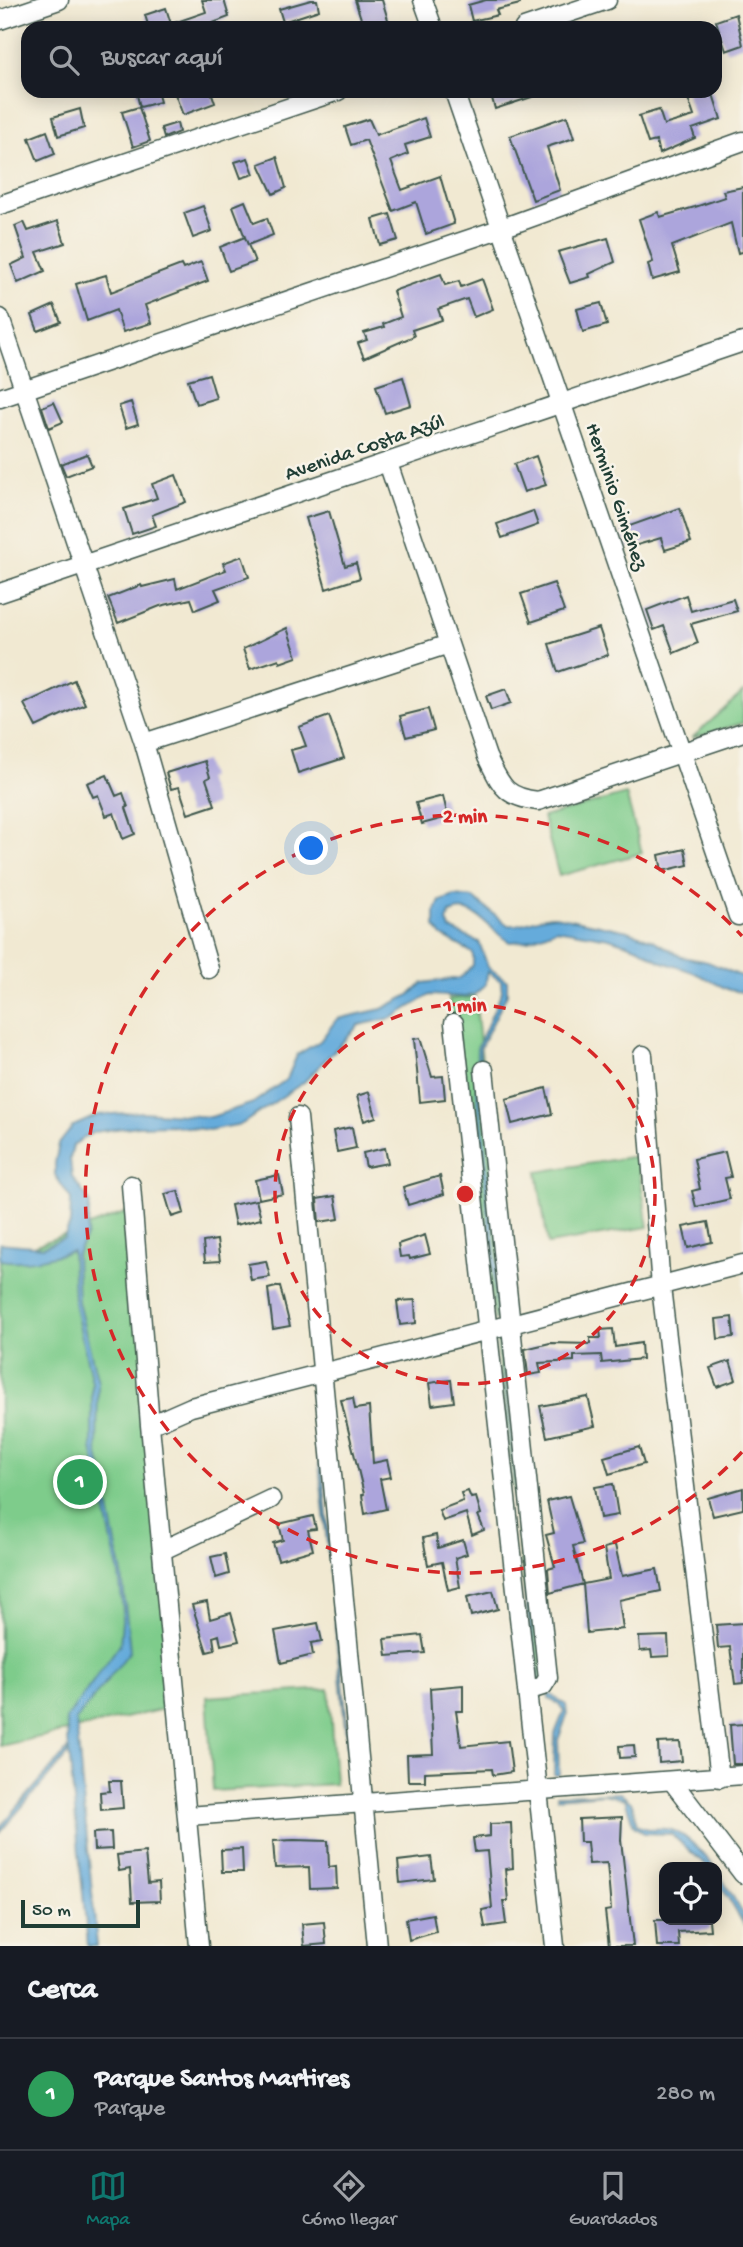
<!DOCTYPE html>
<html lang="es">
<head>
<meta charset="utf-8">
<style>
	:root { --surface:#171b24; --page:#20242c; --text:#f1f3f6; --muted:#9ea1a6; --line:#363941; --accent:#0f766e }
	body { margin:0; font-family:"Gochi Hand",sans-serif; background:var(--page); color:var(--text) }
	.controls { position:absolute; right:21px; bottom:21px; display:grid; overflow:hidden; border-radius:14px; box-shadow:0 4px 18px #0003 }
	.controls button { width:63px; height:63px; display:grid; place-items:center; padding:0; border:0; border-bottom:2px solid var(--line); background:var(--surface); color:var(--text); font:35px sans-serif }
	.scale { position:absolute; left:21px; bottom:18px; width:119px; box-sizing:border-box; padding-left:7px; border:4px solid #1f3d34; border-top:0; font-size:19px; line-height:24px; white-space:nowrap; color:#1f3d34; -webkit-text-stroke:5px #f7f3e8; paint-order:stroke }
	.you { position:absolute; left:312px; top:849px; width:24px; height:24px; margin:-18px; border:5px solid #fff; border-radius:50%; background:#1a73e8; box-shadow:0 0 0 10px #1a73e833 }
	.badge { display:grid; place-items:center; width:46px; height:46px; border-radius:50%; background:var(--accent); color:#fff; font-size:23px; font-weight:700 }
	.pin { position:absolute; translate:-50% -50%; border:4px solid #fff; box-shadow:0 2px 7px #0006 }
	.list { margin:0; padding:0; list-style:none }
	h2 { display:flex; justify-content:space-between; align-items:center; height:91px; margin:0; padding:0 28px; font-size:30px }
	h2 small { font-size:23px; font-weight:400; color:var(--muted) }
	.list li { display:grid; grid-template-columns:46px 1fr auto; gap:21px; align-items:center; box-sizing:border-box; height:112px; padding:0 28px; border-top:2px solid var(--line) }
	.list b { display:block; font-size:26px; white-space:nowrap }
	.list p { margin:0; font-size:23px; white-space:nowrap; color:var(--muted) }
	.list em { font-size:23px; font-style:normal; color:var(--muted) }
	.icon { flex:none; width:38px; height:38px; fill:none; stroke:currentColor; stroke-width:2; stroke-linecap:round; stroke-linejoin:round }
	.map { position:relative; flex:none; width:743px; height:1946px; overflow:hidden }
	.search { position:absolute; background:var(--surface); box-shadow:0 4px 18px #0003; left:21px; right:21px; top:21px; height:77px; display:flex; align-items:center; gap:18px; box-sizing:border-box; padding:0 24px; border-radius:21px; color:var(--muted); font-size:26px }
	.sheet { height:203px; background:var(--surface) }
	nav { display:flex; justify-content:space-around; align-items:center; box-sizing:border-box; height:98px; border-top:2px solid var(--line); background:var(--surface); font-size:19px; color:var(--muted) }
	nav a { display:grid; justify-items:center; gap:4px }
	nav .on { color:var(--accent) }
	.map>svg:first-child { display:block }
	.green { fill:#7ecc8b; stroke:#4e8460; stroke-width:2 }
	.water { fill:#65abdb; stroke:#427488; stroke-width:2 }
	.building { fill:#aca5dc }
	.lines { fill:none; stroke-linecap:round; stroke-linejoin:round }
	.minor-casing { stroke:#3e574c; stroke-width:21 }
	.minor { stroke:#fff; stroke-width:18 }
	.ring { fill:none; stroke:#d62828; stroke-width:3.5; stroke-dasharray:12 9 }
	.labels { text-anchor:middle; stroke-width:5; stroke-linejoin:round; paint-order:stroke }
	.street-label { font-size:21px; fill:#1f3d34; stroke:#f7f3e8 }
	.centre { fill:#d62828; stroke:#f7f3e8; stroke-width:3.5 }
	.ring-label { font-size:21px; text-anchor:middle; font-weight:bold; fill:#d62828; stroke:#f7f3e8; stroke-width:5; stroke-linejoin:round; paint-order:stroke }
</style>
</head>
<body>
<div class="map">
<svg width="743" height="1946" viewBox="0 0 743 1946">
	<rect width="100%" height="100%" fill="#f7f3e8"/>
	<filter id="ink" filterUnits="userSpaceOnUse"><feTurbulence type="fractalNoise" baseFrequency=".0143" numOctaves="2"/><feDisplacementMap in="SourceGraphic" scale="14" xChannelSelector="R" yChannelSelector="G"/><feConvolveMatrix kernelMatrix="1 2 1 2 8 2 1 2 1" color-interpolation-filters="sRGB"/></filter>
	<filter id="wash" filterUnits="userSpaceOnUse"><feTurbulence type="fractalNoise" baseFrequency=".00686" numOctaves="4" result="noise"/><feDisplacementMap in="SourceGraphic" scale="28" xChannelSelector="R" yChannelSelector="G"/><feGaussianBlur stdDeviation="1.57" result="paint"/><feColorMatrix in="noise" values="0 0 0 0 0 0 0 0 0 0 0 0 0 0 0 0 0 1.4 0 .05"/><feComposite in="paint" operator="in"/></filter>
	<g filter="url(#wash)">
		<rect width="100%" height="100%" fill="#f1e9d2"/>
		<!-- green -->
		<path class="green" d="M743 692V723L692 738Z
			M626 794 642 853 559 876 543 817Z
			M475 997 510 1314 494 1320 449 999Z
			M637 1156 648 1227 548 1244 537 1172Z
			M136 1209 178 1706 0 1746V1258Z
			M502 1335 544 1677 535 1685 496 1337Z
			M329 1689 335 1784 213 1791 207 1697Z"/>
		<!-- water -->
		<path class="water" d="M455 896 473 898 508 925C525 927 538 915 555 916L628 931 653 940 682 957 708 962 743 977V992L729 990 693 972 660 961 639 948 609 938 556 929 526 941 510 942C490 932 475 901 450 913L447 921 450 929 479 942 488 967 507 981V994L480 1048 479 1084 502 1317 497 1318 476 1084 477 1048 502 992 501 981 488 972 485 985 475 994 465 997 430 995 392 1018 359 1025 304 1082 242 1124 209 1130 171 1125 138 1126 94 1132 73 1145 70 1159 72 1177 90 1202 87 1235 76 1255 78 1302 98 1382 97 1449 122 1574 130 1651 76 1720 97 1946H88L66 1719 120 1644 123 1611 119 1575 92 1448V1382L74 1303 72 1251C49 1258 25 1264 0 1260V1243L43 1247 64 1238 70 1224 71 1199 55 1175V1163L59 1144 73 1126 98 1115 142 1112 211 1117 253 1103 287 1079 297 1055 320 1041 337 1019 382 1009 411 994 423 983 460 978 473 965V953L442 936 435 927V912L440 901Z
			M500 1340 528 1561 529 1579H526Z
			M312 1392H315L353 1786H351Z
			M525 1591H528L539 1681 537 1682Z
			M548 1693 566 1705 567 1715 558 1740 559 1775H554L555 1734 564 1711 559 1704 549 1699Z
			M67 1750 68 1754 0 1832V1827Z
			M620 1793 632 1803 637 1825C650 1833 658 1826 671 1830 687 1835 704 1854 714 1867H708L671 1834 644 1833 634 1826 625 1799 604 1794 557 1798V1795Z
			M717 1870 743 1914V1923L717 1879Z"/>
		<g id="blocks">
			<!-- building -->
			<path class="building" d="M202 0H224L229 17 205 26 206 28H149L145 15 166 8 171 24 206 12Z
				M311 0H317L319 10 283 22 279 9Z
				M355 0H382L389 23 364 28Z
				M486 0H519L520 4 496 10 498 15 472 21 468 5Z
				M736 14 743 45 726 51 716 21Z
				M136 91H157L160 102 140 107Z
				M182 91H211L215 103 183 115 175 94Z
				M490 91H541V94L495 109Z
				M693 91H712L721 119 692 129 695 138 659 154 656 141 648 143 639 116 659 110 664 125 694 116 686 93Z
				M139 107 150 141 133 147 122 112Z
				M80 109 84 128 58 136 53 117Z
				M567 116 574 138 547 147 560 190 533 200 510 136Z
				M424 118 430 137 405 145 408 154 391 161 402 190 440 176 454 224 426 234 416 202 393 211 366 140 351 145 345 127 369 119 376 135Z
				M177 123 179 132 164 138 161 128Z
				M47 131 55 154 38 161 29 138Z
				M277 157 286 188 273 194 259 164Z
				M248 158 254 174 241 178 235 162Z
				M743 187V252L738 253 731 223 672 246 680 272 652 280 648 264 653 262 639 219 658 212 660 217 695 207 725 197 723 191Z
				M245 201 254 223 267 218 273 235 248 245 233 206Z
				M203 206 212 231 193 238 184 213Z
				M390 214 398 240 380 245 373 219Z
				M58 221 65 243 37 252 45 271 18 283 11 265 26 258 15 226 24 222 28 231Z
				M245 237 255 262 229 271 220 247Z
				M608 238 615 262 589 274 590 277 570 283 558 252Z
				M201 262 208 281 145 305 151 323 123 332 116 310 87 321 76 284 106 275 111 292 181 265 183 269Z
				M441 274 445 285 459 281 461 287 482 279 493 309 474 317 467 299 438 309 442 320 412 330 414 336 364 358 358 343 367 340 364 333 384 327 383 324 401 317 393 291Z
				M601 303 607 325 583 332 577 309Z
				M54 305 61 322 38 331 32 315Z
				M209 374 216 398 196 404 188 380Z
				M403 377 411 405 385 413 376 386Z
				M54 402 63 422 49 428 42 407Z
				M131 402 138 424 126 428 119 406Z
				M87 454 92 466 66 476 61 464Z
				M536 456 546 485 524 492 514 464Z
				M176 475 186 502 152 515 156 526 132 534 124 509 157 498 152 484Z
				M680 508 691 542 665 550 661 538 627 548 621 529Z
				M329 511 345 566 356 563 360 578 326 589 306 518Z
				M533 511 538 525 502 538 497 524Z
				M242 556 249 577 215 589 220 600 195 610 191 599 160 606 118 623 108 598 141 585 142 587 175 579 177 589 226 570 223 563Z
				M554 583 564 611 531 622 521 594Z
				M686 595 691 611 733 599 737 611 691 624 698 643 674 653 664 626 654 630 647 610Z
				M287 628 297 657 280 663 279 659 250 669 243 649Z
				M599 628 608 655 558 672 549 644Z
				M74 680 85 704 36 727 24 704Z
				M506 689 511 703 491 710 486 696Z
				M428 709 434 730 406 737 400 716Z
				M329 716 344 758 298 773 291 750 306 746 299 727Z
				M205 761 210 777 206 779 215 805 188 814 179 787 171 789 166 773Z
				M107 775 116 796 123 793 128 807 126 808 135 834 123 839 114 813 106 816 98 795 93 797 87 783Z
				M443 796 448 817 422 824 416 803Z
				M685 849 688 865 662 871 659 855Z
				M420 1038 432 1077 443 1076 445 1099 420 1102 414 1039Z
				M546 1088 552 1114 512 1124 506 1099Z
				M369 1092 376 1117 364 1121 357 1096Z
				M352 1127 356 1148 337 1152 333 1131Z
				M385 1148 388 1163 366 1167 363 1153Z
				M725 1152 731 1177 725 1178 730 1199 696 1207 692 1191 700 1189 694 1159Z
				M279 1175 283 1194 259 1199 255 1180Z
				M440 1176 444 1194 408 1205 403 1187Z
				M178 1191 184 1213 172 1217 165 1194Z
				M335 1196 339 1219 319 1222 317 1199Z
				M256 1200 261 1219 235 1225 231 1205Z
				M708 1222 712 1242 688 1248 683 1227Z
				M425 1235 430 1254 410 1259 409 1256 400 1257 398 1244Z
				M217 1240 220 1261 205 1262 203 1242Z
				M266 1261 270 1277 251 1280 248 1264Z
				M280 1286 290 1326 273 1329 268 1289Z
				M415 1300 416 1323 400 1325 397 1301Z
				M732 1317 734 1337 718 1339 716 1319Z
				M613 1329 615 1347 641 1343 642 1359 602 1363 601 1355 574 1356V1361L539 1363 541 1373 528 1375 525 1349 550 1343 590 1344V1338H601L600 1330Z
				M730 1361 736 1380 717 1387 710 1368Z
				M451 1380 454 1402 432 1405 429 1383Z
				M588 1397 595 1426 547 1437 540 1406Z
				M353 1398 355 1409 369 1407 373 1463 387 1460 391 1477 380 1479 386 1509 365 1514 362 1495 364 1494 341 1400Z
				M639 1447 644 1464 609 1474 604 1457Z
				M613 1484 618 1515 600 1518 595 1487Z
				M743 1488V1509L713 1516 708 1498Z
				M468 1491 471 1498 476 1497 481 1514 478 1515 484 1530 472 1535 466 1513 443 1521 439 1510 463 1501 461 1493Z
				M569 1496 583 1544 573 1546 583 1584 550 1593 548 1569 555 1567 546 1535 554 1533 547 1501Z
				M313 1516 316 1529 308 1530 313 1550 278 1560 273 1543 283 1540 279 1524Z
				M436 1535 438 1548 463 1540 467 1554 455 1558 460 1587 448 1590 442 1562 428 1565 423 1538Z
				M615 1545 622 1576 657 1569 661 1591 619 1600 623 1629 587 1633 583 1584 609 1579 604 1548Z
				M225 1554 229 1574 216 1578 211 1557Z
				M493 1591 498 1609 471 1616 467 1597Z
				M207 1602 210 1619 231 1613 239 1641 221 1645 219 1635 213 1637 215 1650 207 1652 192 1605Z
				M318 1623 322 1641 311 1643 313 1655 281 1663 275 1631Z
				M743 1623V1683L735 1684 730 1647 718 1648 716 1625Z
				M422 1635 425 1653 387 1656 385 1639Z
				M668 1636 669 1656 652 1657 651 1650 640 1651 639 1637Z
				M463 1685V1711H456L461 1746 508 1741 512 1772 493 1775 492 1769 425 1772V1781H408L407 1755 433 1754 430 1688Z
				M743 1724V1764H733L730 1725Z
				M680 1742 682 1761 659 1763 658 1743Z
				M634 1745 635 1757 620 1758 619 1746Z
				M109 1781H121L123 1808 101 1810 100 1792 110 1791Z
				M622 1817 621 1840 633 1946H609L605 1911 611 1910 607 1863 589 1864 587 1842H580L579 1819Z
				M511 1823 513 1868 505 1869 508 1901H503L506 1924 485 1927 482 1910 492 1908 487 1851 475 1852 473 1838 490 1836V1824Z
				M111 1832 112 1849 94 1850 93 1833Z
				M294 1840 328 1841 329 1867 336 1866 337 1888 310 1889 309 1867 275 1868 273 1841Z
				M242 1849 243 1872H222L221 1850Z
				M145 1852 148 1883 159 1882 160 1901 132 1902 130 1869 119 1871 117 1855Z
				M431 1857 434 1879 400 1883 398 1861Z
				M433 1914 436 1932 409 1940 406 1919Z
				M655 1920H709L710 1930 678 1932 679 1946H657Z
				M324 1922 326 1944 304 1946 302 1924Z"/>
		</g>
	</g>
	<g filter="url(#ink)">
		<use href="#blocks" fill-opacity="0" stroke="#3e574c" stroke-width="2"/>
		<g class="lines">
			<!-- minor casing -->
			<g class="minor-casing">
				<path id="minor" d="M423 0 433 28
					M0 20 59 0
					M524 28 607 0
					M454 91 738 916
					M0 205 338 91
					M0 318 144 743 209 969
					M0 398 502 228 743 141
					M388 463 487 757C501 785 504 797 538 801L743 732
					M0 593 743 342
					M144 743 449 644
					M454 1023 555 1946
					M643 1055 661 1287 720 1778
					M484 1070 548 1678 543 1686 527 1691
					M298 1117 377 1946
					M131 1185 150 1425 199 1946
					M150 1425 191 1407 743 1264
					M163 1550 271 1499
					M672 1781 743 1874
					M188 1816 743 1775"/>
			</g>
			<!-- minor -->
			<use href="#minor" class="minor"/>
		</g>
	</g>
	<!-- distance rings -->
	<g class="ring">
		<circle cx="465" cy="1194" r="190"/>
		<path d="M742 1452A379 379 0 1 1 742 936"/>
	</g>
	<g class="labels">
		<!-- street labels -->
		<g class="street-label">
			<text transform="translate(364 446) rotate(-19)" y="7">Avenida Costa Azúl</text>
			<text transform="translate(618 496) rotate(71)" y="7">Herminio Giménez</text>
		</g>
	</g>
	<circle cx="465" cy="1194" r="10" class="centre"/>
	<g class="ring-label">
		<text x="465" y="822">2 min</text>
		<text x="465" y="1011">1 min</text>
	</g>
</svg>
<div class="controls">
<button><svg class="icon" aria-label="locate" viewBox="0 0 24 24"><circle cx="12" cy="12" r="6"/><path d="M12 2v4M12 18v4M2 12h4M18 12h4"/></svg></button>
</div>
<div class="scale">50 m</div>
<div class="you"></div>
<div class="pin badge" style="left:80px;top:1482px;background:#2e9e5b">1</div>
<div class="search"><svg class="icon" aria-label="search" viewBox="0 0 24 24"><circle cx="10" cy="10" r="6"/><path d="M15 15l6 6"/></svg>Buscar aquí</div>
</div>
<section class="sheet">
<h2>Cerca<small></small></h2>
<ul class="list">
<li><span class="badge" style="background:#2e9e5b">1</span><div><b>Parque Santos Martires</b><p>Parque</p></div><em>280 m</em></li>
</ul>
</section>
<nav>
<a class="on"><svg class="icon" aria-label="map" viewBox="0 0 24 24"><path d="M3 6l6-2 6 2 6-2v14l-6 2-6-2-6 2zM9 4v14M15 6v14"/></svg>Mapa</a>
<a><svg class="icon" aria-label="directions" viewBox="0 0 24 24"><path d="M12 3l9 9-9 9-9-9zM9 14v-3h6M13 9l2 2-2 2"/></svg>Cómo llegar</a>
<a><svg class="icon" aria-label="saved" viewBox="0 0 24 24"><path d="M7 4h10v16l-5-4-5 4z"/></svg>Guardados</a>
</nav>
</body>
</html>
